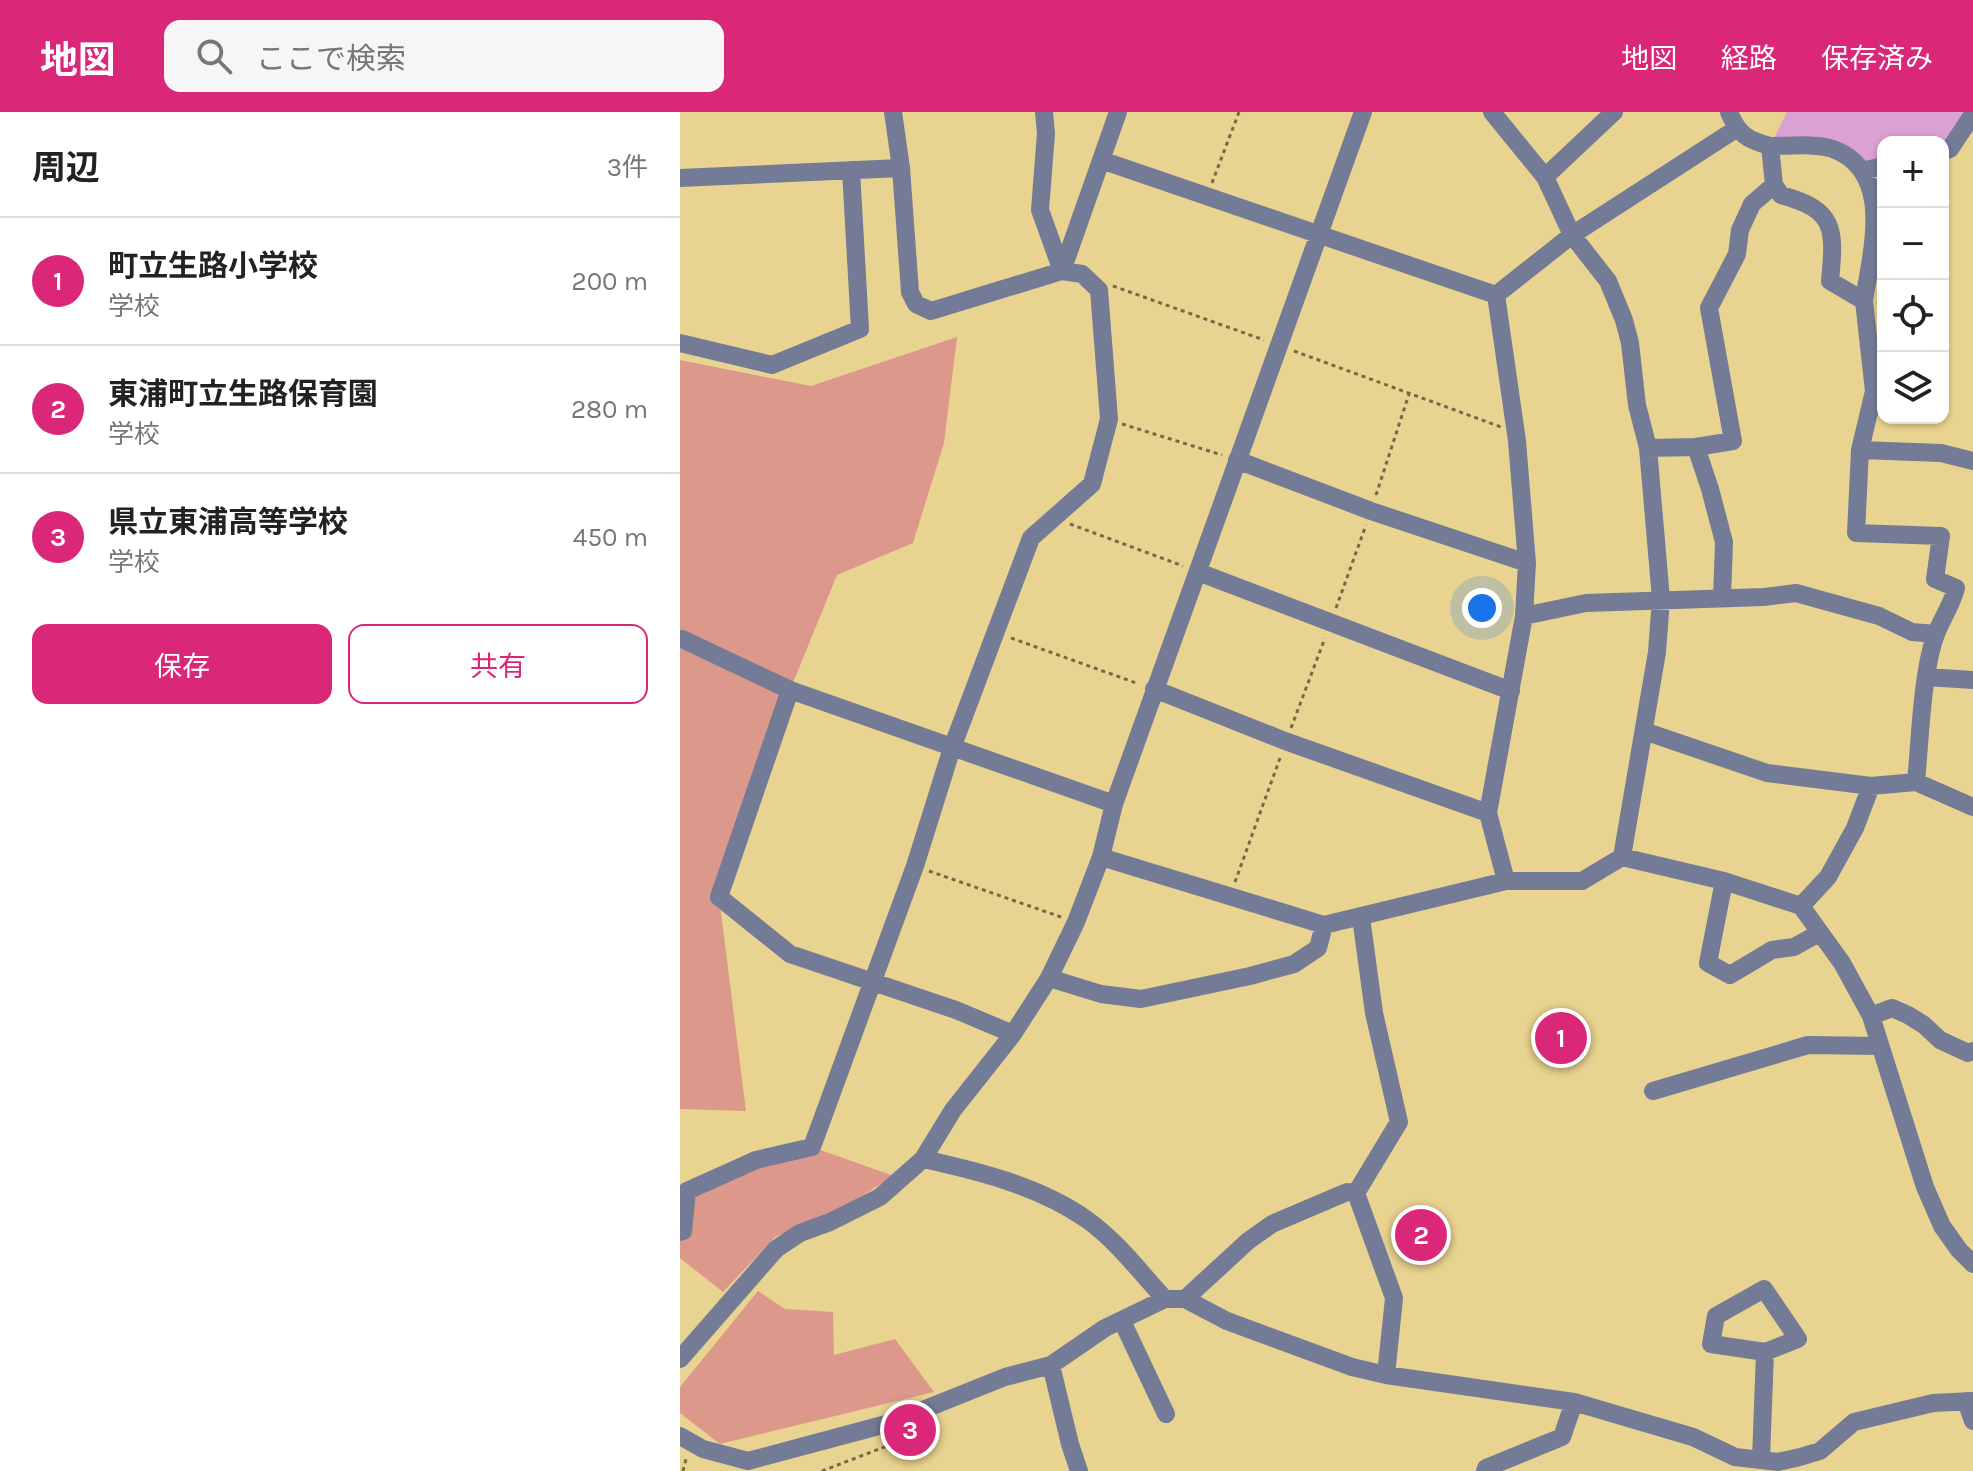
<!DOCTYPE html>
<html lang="ja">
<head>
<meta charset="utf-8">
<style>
	:root { --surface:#fff; --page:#f6f6f6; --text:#222; --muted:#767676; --line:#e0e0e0; --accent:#db2777 }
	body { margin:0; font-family:Karla,"Noto Sans JP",sans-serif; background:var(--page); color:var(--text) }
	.controls { position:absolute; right:24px; top:24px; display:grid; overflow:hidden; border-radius:16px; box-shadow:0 2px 6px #0004 }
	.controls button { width:72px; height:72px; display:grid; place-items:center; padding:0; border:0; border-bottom:2px solid var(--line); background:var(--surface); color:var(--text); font:40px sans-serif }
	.you { position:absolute; left:802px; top:496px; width:28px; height:28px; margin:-20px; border:6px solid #fff; border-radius:50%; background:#1a73e8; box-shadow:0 0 0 12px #1a73e833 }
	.badge { display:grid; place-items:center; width:52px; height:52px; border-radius:50%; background:var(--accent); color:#fff; font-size:26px; font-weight:700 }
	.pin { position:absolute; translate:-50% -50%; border:4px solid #fff; box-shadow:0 2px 8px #0006 }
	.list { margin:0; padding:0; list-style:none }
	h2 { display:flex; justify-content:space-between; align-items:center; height:104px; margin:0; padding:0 32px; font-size:34px }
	h2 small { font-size:26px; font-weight:400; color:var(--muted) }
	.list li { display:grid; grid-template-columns:52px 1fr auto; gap:24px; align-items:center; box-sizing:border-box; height:128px; padding:0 32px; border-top:2px solid var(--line) }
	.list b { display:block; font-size:30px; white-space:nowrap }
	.list p { margin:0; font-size:26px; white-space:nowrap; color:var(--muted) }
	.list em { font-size:26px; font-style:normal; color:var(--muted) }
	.actions { display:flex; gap:16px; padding:24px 32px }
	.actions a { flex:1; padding:18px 0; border:2px solid var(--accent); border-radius:16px; text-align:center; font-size:28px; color:var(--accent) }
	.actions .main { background:var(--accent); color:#fff }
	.icon { flex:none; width:44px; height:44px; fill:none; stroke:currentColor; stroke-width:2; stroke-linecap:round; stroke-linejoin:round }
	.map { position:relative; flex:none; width:1293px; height:1359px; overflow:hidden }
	header { display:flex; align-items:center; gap:48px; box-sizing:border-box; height:112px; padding:0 40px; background:var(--accent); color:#fff }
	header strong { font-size:38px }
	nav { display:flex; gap:44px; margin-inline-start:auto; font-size:28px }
	.search { width:560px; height:72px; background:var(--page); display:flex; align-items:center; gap:20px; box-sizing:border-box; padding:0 28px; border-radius:16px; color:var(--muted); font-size:30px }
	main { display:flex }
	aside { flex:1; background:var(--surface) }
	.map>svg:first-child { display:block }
	.green { fill:#dc998b }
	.water { fill:#dba1d2 }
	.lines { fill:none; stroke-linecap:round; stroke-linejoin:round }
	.path { stroke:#776943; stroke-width:3; stroke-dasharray:4 4; stroke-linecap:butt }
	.minor { stroke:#737b96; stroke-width:18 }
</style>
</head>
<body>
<header>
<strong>地図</strong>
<div class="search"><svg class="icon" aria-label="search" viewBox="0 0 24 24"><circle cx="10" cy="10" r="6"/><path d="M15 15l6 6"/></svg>ここで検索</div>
<nav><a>地図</a><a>経路</a><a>保存済み</a></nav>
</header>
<main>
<aside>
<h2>周辺<small>3件</small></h2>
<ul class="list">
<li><span class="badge">1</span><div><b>町立生路小学校</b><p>学校</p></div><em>200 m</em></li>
<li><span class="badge">2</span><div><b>東浦町立生路保育園</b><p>学校</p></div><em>280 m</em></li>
<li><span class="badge">3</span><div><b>県立東浦高等学校</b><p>学校</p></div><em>450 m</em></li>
</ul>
<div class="actions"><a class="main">保存</a><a>共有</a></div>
</aside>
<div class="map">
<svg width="1293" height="1359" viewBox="0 0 1293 1359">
	<rect width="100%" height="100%" fill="#e9d390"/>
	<!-- green -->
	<path class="green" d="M277 225 264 331 233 431 157 463 110 578 39 785 66 999 0 997V248L131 274Z
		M132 1035 214 1064 154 1101 95 1125 43 1180 0 1146V1120L7 1079Z
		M78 1179 105 1197 153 1200 154 1243 215 1227 254 1280 40 1332 0 1301V1275Z"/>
	<!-- water -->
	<path class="water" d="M1107 0H1293L1270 37 1263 30H1203V54L1090 34Z"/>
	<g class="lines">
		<!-- path -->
		<path class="path" d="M532 71 559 0
			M433 174 584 228
			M614 239 821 315
			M442 312 542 343
			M696 383 729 282
			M390 412 503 454
			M656 496 686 413
			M331 526 459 572
			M611 616 645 526
			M249 759 381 805
			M555 770 600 646
			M3 1359 6 1347
			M142 1359 220 1329 223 1325"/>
		<!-- minor -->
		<path class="minor" d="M364 0 366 21 360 98 382 159
			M812 0 865 65 892 123 928 169 944 208 950 231 957 293 968 336 981 487 977 540 942 745
			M1049 0C1058 22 1067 28 1090 34L1094 73 1101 83C1156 98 1155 117 1150 169L1184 189 1194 279 1180 338 1176 421 1261 424 1255 467 1276 476C1271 495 1262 506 1256 522 1242 559 1240 629 1236 670
			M1090 34C1109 34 1135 31 1153 37 1215 60 1191 140 1184 189
			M1263 39 1270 37 1293 2
			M421 48 816 183
			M1182 59 1203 54
			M865 65 934 0
			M0 66 221 56
			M382 159 438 0
			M816 183 837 329 847 451 844 504 808 701 826 769
			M816 183 892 123 1056 17
			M0 231 92 253 180 217 171 58
			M1016 335 1053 329 1029 196 1057 142 1060 118 1072 92 1094 73
			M968 336 1016 335 1030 377 1044 430 1042 486
			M1180 338 1261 341 1293 349
			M557 348 691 399 847 451
			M518 460 831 579
			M844 504 906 491 1084 485 1116 481 1199 504 1232 520 1256 522
			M2 527 110 578
			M1247 565 1293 568
			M474 577 605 629 808 701
			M964 619 1087 661 1191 674 1236 670 1293 695
			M421 745 644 813 826 769H902L942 745 1044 769 1121 794 1162 851 1191 904 1245 1075 1262 1114 1279 1138 1293 1152
			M1044 769 1028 851 1050 863 1092 838 1114 835 1139 821
			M1121 794 1148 765 1175 716 1191 674
			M681 805 694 901 719 1010 676 1081 714 1186 706 1263
			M369 866 421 882 461 887 570 864 614 852 638 836 644 813
			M1191 904 1212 896 1228 903 1244 913 1260 928 1288 941 1293 939
			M333 922 276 898 110 842 39 785 110 578 434 692
			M973 979 1128 933 1200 934
			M243 1047C298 1059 359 1074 406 1107 436 1128 460 1160 485 1187
			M0 1120 3 1119 7 1079 76 1048 132 1035 235 754 272 636 351 426 412 372 429 307 419 178 402 162 382 159 251 199 236 192 230 180 221 56 213 0
			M505 1187 568 1129 592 1112 667 1080 676 1081
			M442 1209 486 1302
			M0 1247 96 1137 120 1121 150 1110 200 1085 243 1047 273 998 333 922 369 866 396 810 421 745 434 692 683 0
			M371 1253 390 1332 399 1359
			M1286 1289 1293 1309
			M0 1324 23 1337 68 1349 210 1311 325 1265 371 1253 425 1216 485 1187H505L547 1209 672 1255 706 1263 894 1290 1013 1325 1055 1345 1098 1350 1120 1345 1140 1339 1174 1310 1253 1291 1293 1289
			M1081 1347 1085 1240 1118 1227 1084 1177 1036 1204 1031 1232 1085 1240
			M805 1359 806 1356 882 1325 894 1290"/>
	</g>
</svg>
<div class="controls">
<button>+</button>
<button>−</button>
<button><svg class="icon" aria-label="locate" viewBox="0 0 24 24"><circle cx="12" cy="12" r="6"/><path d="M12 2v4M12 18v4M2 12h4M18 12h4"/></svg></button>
<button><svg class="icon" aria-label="layers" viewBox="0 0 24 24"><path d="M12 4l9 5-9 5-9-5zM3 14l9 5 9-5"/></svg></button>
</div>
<div class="you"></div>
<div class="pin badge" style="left:881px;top:926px">1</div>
<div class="pin badge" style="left:741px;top:1123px">2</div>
<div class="pin badge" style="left:230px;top:1318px">3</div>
</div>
</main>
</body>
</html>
